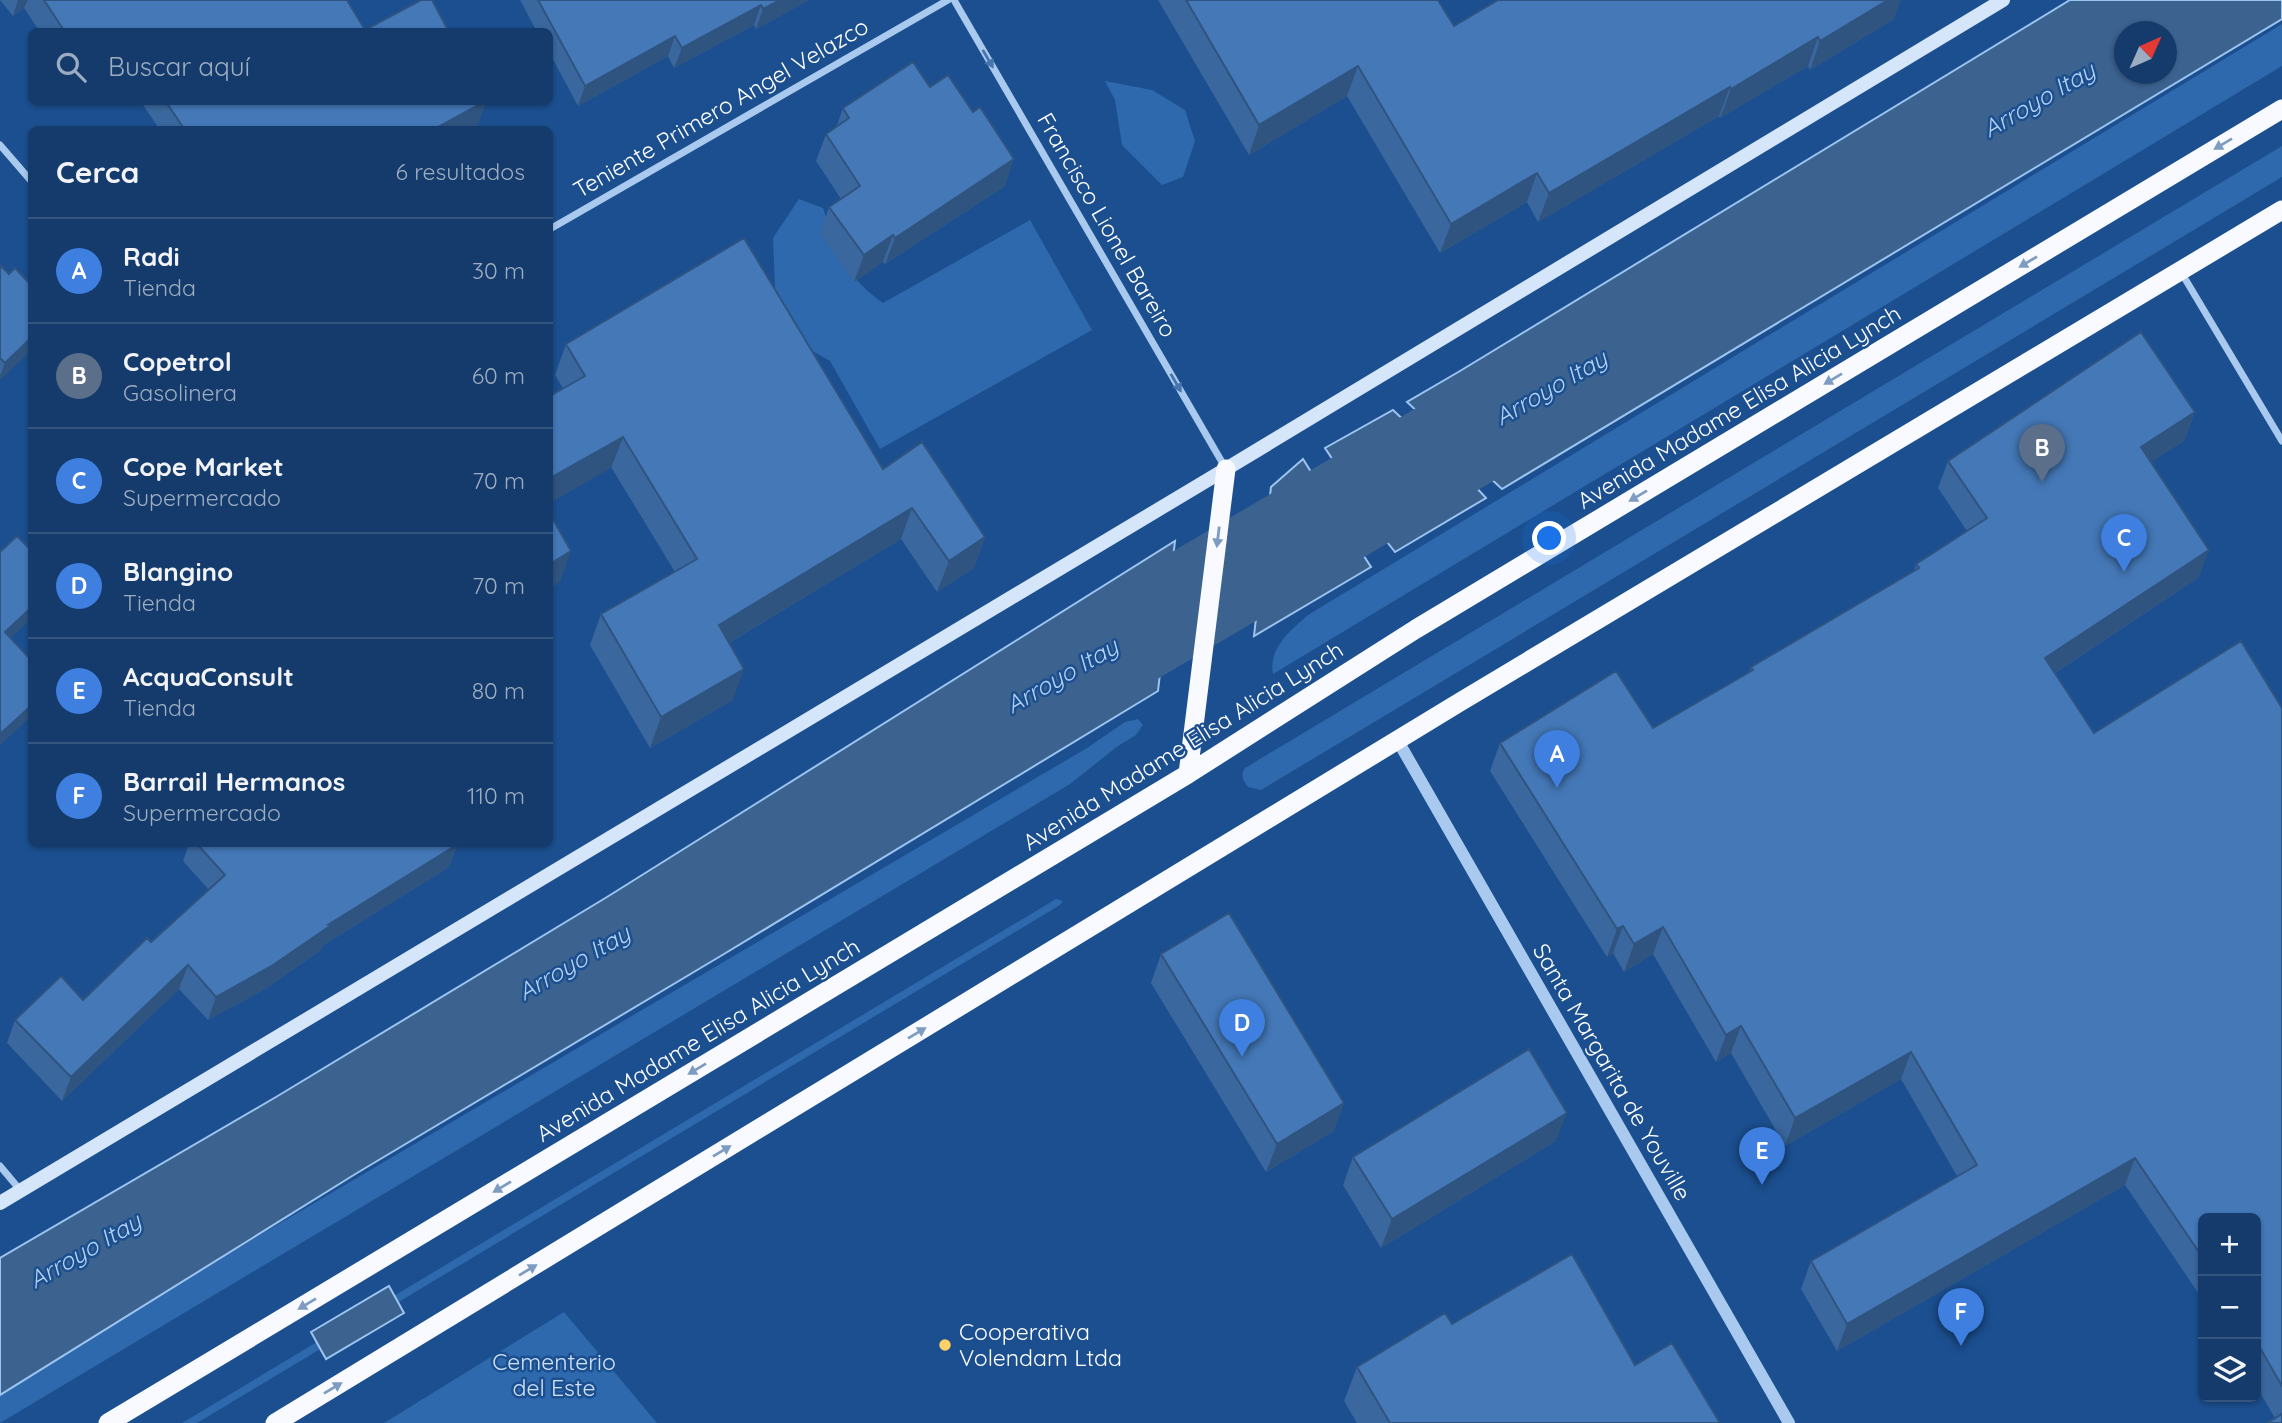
<!DOCTYPE html>
<html lang="es">
<head>
<meta charset="utf-8">
<style>
	:root { --surface:#143b6b; --page:#214673; --text:#f1f3f6; --muted:#9dadc1; --line:#33557e; --accent:#90b9f0 }
	body { margin:0; font-family:Quicksand,sans-serif; background:var(--page); color:var(--text) }
	.controls { position:absolute; right:21px; bottom:21px; display:grid; overflow:hidden; border-radius:10px; box-shadow:0 2px 5px #0004 }
	.controls button { width:63px; height:63px; display:grid; place-items:center; padding:0; border:0; border-bottom:2px solid var(--line); background:var(--surface); color:var(--text); font:35px sans-serif }
	.compass { position:absolute; left:2114px; top:21px; width:63px; height:63px; border-radius:50%; background:var(--surface); box-shadow:0 2px 5px #0004; rotate:45deg }
	.you { position:absolute; left:1550px; top:539px; width:24px; height:24px; margin:-18px; border:5px solid #fff; border-radius:50%; background:#1a73e8; box-shadow:0 0 0 10px #1a73e833 }
	.badge { display:grid; place-items:center; width:46px; height:46px; border-radius:50%; background:var(--accent); color:#fff; font-size:23px; font-weight:700 }
	.pin { position:absolute; translate:-50% -58px; filter:drop-shadow(0 2px 4px #0008) }
	.pin::after { content:''; position:absolute; top:37px; width:24px; height:21px; background:inherit; clip-path:polygon(0 0,100% 0,50% 100%) }
	.list { margin:0; padding:0; list-style:none }
	h2 { display:flex; justify-content:space-between; align-items:center; height:91px; margin:0; padding:0 28px; font-size:30px }
	h2 small { font-size:23px; font-weight:400; color:var(--muted) }
	.list li { display:grid; grid-template-columns:46px 1fr auto; gap:21px; align-items:center; box-sizing:border-box; height:105px; padding:0 28px; border-top:2px solid var(--line) }
	.list b { display:block; font-size:26px; white-space:nowrap }
	.list p { margin:0; font-size:23px; white-space:nowrap; color:var(--muted) }
	.list em { font-size:23px; font-style:normal; color:var(--muted) }
	.icon { flex:none; width:38px; height:38px; fill:none; stroke:currentColor; stroke-width:2; stroke-linecap:round; stroke-linejoin:round }
	.map { position:relative; flex:none; width:2282px; height:1423px; overflow:hidden }
	.search { position:absolute; background:var(--surface); box-shadow:0 2px 5px #0004; left:28px; top:28px; width:525px; height:77px; display:flex; align-items:center; gap:18px; box-sizing:border-box; padding:0 24px; border-radius:10px; color:var(--muted); font-size:26px }
	.panel { position:absolute; background:var(--surface); box-shadow:0 2px 5px #0004; left:28px; top:126px; width:525px; height:721px; border-radius:10px }
	.map>svg:first-child { display:block }
	.green { fill:#2e69ad }
	.water { fill:#3c6290; stroke:#9cc4f0; stroke-width:2; fill-rule:evenodd }
	.lines { fill:none; stroke-linecap:round; stroke-linejoin:round }
	.river { stroke:#3c6290; stroke-width:102 }
	.minor { stroke:#a9c9ee; stroke-width:7 }
	.tertiary { stroke:#a9c9ee; stroke-width:12 }
	.secondary { stroke:#d6e6fa; stroke-width:14 }
	.trunk { stroke:#f8faff; stroke-width:19 }
	.wall { fill:#3a679d }
	.shaded-wall { fill:#305480 }
	.building { fill:#4478b7; stroke:#305480; stroke-width:2 }
	.oneway { fill:#4674ac }
	.oneway2 { fill:#7e9cc1 }
	.poi-dot { fill:#ffd166; stroke:#1b4f8f; stroke-width:2.5 }
	.labels { text-anchor:middle; stroke-width:5; stroke-linejoin:round; paint-order:stroke }
	.street-label { font-size:23px; fill:#fff; stroke:#1b4f8f }
	.poi-label { font-size:23px; fill:#fff; stroke:#1b4f8f; text-anchor:start }
	.park-label { font-size:23px; fill:#cfe3fa; stroke:#1b4f8f }
	.water-label { font-size:24px; font-style:italic; fill:#b5d3f5; stroke:#1b4f8f }
</style>
</head>
<body>
<div class="map">
<svg width="2282" height="1423" viewBox="0 0 2282 1423">
	<rect width="100%" height="100%" fill="#1b4f8f"/>
	<!-- green -->
	<path class="green" d="M2282 24V66L1273 674C1268 648 1291 630 1308 615Z
		M1105 81 1152 90 1185 110 1195 141 1183 177 1162 185 1122 145 1115 100Z
		M2282 146V177L1261 790 1248 787C1243 780 1240 775 1245 768Z
		M799 199 823 208C837 249 845 277 883 303L1030 220 1092 330 880 449 830 361 788 337 775 288 773 238Z
		M1138 719 1143 725 1136 735 1118 746 1070 784 0 1423V1388L1087 748 1125 722Z
		M1056 899 1063 901 1060 905 197 1423H182Z
		M564 1312 657 1423H384Z"/>
	<!-- water -->
	<path class="water" d="M2070 0H2282V19L1502 489 1489 477 1474 485 1486 498 1395 552 1380 533 1358 547 1371 567 1254 636 1271 487 1303 459 1358 547 1381 532 1325 448 1393 410 1472 484 1487 476 1407 402 1460 371ZM2124 32H2166V74H2124Z
		M1175 541 1158 691 724 954 357 1173 0 1395V1258L276 1097 607 897Z
		M389 1286 404 1313 326 1359 311 1332Z"/>
	<g class="lines">
		<!-- river -->
		<path class="river" d="M1045 686 1576 373"/>
		<!-- minor -->
		<path class="minor" d="M954 0 1226 469
			M0 145 32 182
			M550 229 948 0
			M2181 272 2282 441
			M0 1166 21 1191"/>
		<!-- tertiary -->
		<path class="tertiary" d="M1398 741 1789 1423"/>
		<!-- secondary -->
		<path class="secondary" d="M0 1203 1226 469 2003 0"/>
		<!-- trunk -->
		<path class="trunk" d="M1188 774 1226 469
			M108 1423 1188 774 1416 629 2282 109
			M275 1423 1460 702 2282 210"/>
	</g>
	<!-- wall -->
	<path class="wall" d="M0 0H347L365 30 449 32H40L24 8 13 16Z
		M520 0H809L756 29 754 25 674 68 668 56 578 106 550 54V32H537Z
		M1158 0H1438L1454 26 1894 19 1810 70 1808 66 1720 118 1719 116 1538 222 1527 202 1440 253 1347 96 1249 155Z
		M930 87 1005 186 885 264 883 262 854 282 820 234 829 207 841 199 816 161 826 134 836 128 843 108Z
		M141 102H486L478 124 468 130H160Z
		M0 265 9 274 32 286 0 380Z
		M566 344 883 469 985 537 974 568 937 592 901 539 729 643 733 700 650 748 590 645 601 614 675 572 555 375Z
		M2185 440 2151 462 2199 577 2055 673 2094 733 2282 708V1423L2275 1418 2256 1386V1218H2203V1300L2125 1185 1837 1351 1801 1289 1811 1261 1957 1176 1901 1079 1785 1146 1731 1053 1716 1062 1653 954 1624 972 1613 953 1607 957 1490 771 1500 743 1653 728 1749 672 1751 667 1914 572 1916 564 1967 531 1938 488 1948 461Z
		M189 844H458L449 867 322 946 321 950 265 989 208 1020 179 989 62 1101 7 1043 15 1020 83 1000 151 942 209 890 183 861Z
		M1161 954 1334 1131 1266 1172 1151 983Z
		M1556 1141 1381 1248 1343 1185 1353 1157Z
		M1452 1324 1635 1365 1720 1423H1357L1344 1401 1357 1367Z"/>
	<!-- shaded-wall -->
	<path class="shaded-wall" d="M18 0H28L24 8 13 16Z
		M780 0H809L756 29 763 9Z
		M1888 0H1901L1894 19 1810 70 1820 41Z
		M761 5 754 25 674 68 682 48Z
		M675 36 668 56 578 106 585 86Z
		M1818 37 1808 66 1720 118 1731 89Z
		M1358 66 1347 96 1249 155 1259 125Z
		M1730 87 1719 116 1538 222 1549 193Z
		M484 102H486L478 124 468 130H433Z
		M1014 159 1005 186 885 264 895 238Z
		M1537 173 1527 202 1440 253 1451 224Z
		M893 235 883 262 854 282 864 255Z
		M32 337V350L0 380V376L5 363Z
		M2195 412 2185 440 2131 475 2141 447Z
		M623 437 611 468 550 503V478Z
		M912 508 901 539 707 656 719 625Z
		M985 537 974 568 937 592 949 561Z
		M2209 550 2199 577 2035 686 2045 658Z
		M571 551 560 582 550 588V564Z
		M32 607V618L0 648 5 632Z
		M744 669 733 700 650 748 661 717Z
		M32 705V716L0 745V734Z
		M458 844 449 867 322 946 321 950 265 989 208 1020 216 997 328 925Z
		M1623 926 1613 953 1607 957 1617 929Z
		M1663 927 1653 954 1624 972 1634 944Z
		M188 965 179 989 62 1101 71 1077Z
		M1741 1026 1731 1053 1716 1062 1726 1035Z
		M1911 1052 1901 1079 1785 1146 1795 1118Z
		M1344 1103 1334 1131 1266 1172 1277 1144Z
		M1567 1113 1556 1141 1381 1248 1392 1219Z
		M2135 1158 2125 1185 1837 1351 1847 1324Z"/>
	<!-- building -->
	<path class="building" d="M44 0H347L365 30 421 0H432L449 32H65Z
		M538 0H780L763 9 761 5 682 48 675 36 585 86Z
		M1186 0H1438L1454 26 1498 0H1888L1820 41 1818 37 1731 89 1730 87 1549 193 1537 173 1451 224 1358 66 1259 125Z
		M913 62 930 87 948 75 973 112 980 107 1014 159 895 238 893 235 864 255 829 207 860 186 826 134 849 118 843 108Z
		M166 102H484L433 130H185Z
		M744 238 883 469 922 442 985 537 949 561 912 508 719 625 744 669 661 717 601 614 697 559 623 437 550 478V396L585 376 566 344Z
		M0 265 9 274 15 268 32 286V337L5 363 0 358Z
		M2141 332 2195 412 2141 447 2209 550 2045 658 2094 733 2241 641 2282 708V1386L2256 1341V1218H2203V1258L2135 1158 1847 1324 1811 1261 1977 1165 1911 1052 1795 1118 1741 1026 1726 1035 1663 927 1634 944 1623 926 1617 929 1500 743 1616 671 1653 728 1753 670 1751 667 1919 568 1916 564 1987 518 1948 461Z
		M550 514 571 551 550 564Z
		M17 536 32 551V607L5 632 32 661V705L0 734V552Z
		M197 844H458L328 925 330 926 273 965 216 997 188 965 71 1077 15 1020 61 976 83 1000 147 938 151 942 225 875Z
		M1229 913 1344 1103 1277 1144 1161 954Z
		M1529 1049 1567 1113 1392 1219 1353 1157Z
		M1572 1254 1635 1365 1672 1343 1720 1423H1390L1357 1367 1445 1313 1452 1324Z
		M2282 1414V1423H2267Z"/>
	<!-- one-way arrows -->
	<defs><path id="oneway-solid" d="M-6-.8H1V-3.2L6.5 0L1 3.2V.8H-6Z" transform="scale(1.75)"/></defs>
	<g class="oneway">
		<use href="#oneway-solid" transform="translate(988 59) rotate(60)"/>
		<use href="#oneway-solid" transform="translate(1176 383) rotate(60)"/>
	</g>
	<g class="oneway2">
		<use href="#oneway-solid" transform="translate(2223 144) rotate(149)"/>
		<use href="#oneway-solid" transform="translate(2028 262) rotate(149)"/>
		<use href="#oneway-solid" transform="translate(1833 379) rotate(149)"/>
		<use href="#oneway-solid" transform="translate(1638 496) rotate(149)"/>
		<use href="#oneway-solid" transform="translate(1218 537) rotate(97)"/>
		<use href="#oneway-solid" transform="translate(917 1033) rotate(-31)"/>
		<use href="#oneway-solid" transform="translate(697 1069) rotate(149)"/>
		<use href="#oneway-solid" transform="translate(722 1151) rotate(-31)"/>
		<use href="#oneway-solid" transform="translate(502 1187) rotate(149)"/>
		<use href="#oneway-solid" transform="translate(528 1270) rotate(-31)"/>
		<use href="#oneway-solid" transform="translate(307 1304) rotate(149)"/>
		<use href="#oneway-solid" transform="translate(333 1388) rotate(-31)"/>
	</g>
	<!-- markers -->
	<circle class="poi-dot" cx="945" cy="1345" r="7"/>
	<g class="labels">
		<!-- street labels -->
		<g class="street-label">
			<text transform="translate(721 108) rotate(-30)" y="8">Teniente Primero Angel Velazco</text>
			<text transform="translate(1107 225) rotate(60)" y="8">Francisco Lionel Bareiro</text>
			<text transform="translate(1739 407) rotate(-31)" y="8">Avenida Madame Elisa Alicia Lynch</text>
			<text transform="translate(1183 746) rotate(-32)" y="8">Avenida Madame Elisa Alicia Lynch</text>
			<text transform="translate(698 1040) rotate(-31)" y="8">Avenida Madame Elisa Alicia Lynch</text>
			<text transform="translate(1612 1072) rotate(60)" y="8">Santa Margarita de Youville</text>
		</g>
		<!-- poi labels -->
		<g class="poi-label">
			<text x="959" y="1340">Cooperativa<tspan x="959" dy="26">Volendam Ltda</tspan></text>
		</g>
		<!-- park labels -->
		<g class="park-label">
			<text x="554" y="1370">Cementerio<tspan x="554" dy="26">del Este</tspan></text>
		</g>
		<!-- water labels -->
		<g class="water-label">
			<text transform="translate(2039 100) rotate(-30)" y="8">Arroyo Itay</text>
			<text transform="translate(1551 388) rotate(-30)" y="8">Arroyo Itay</text>
			<text transform="translate(1062 676) rotate(-30)" y="8">Arroyo Itay</text>
			<text transform="translate(574 963) rotate(-30)" y="8">Arroyo Itay</text>
			<text transform="translate(85 1251) rotate(-30)" y="8">Arroyo Itay</text>
		</g>
	</g>
</svg>
<div class="controls">
<button>+</button>
<button>−</button>
<button><svg class="icon" aria-label="layers" viewBox="0 0 24 24"><path d="M12 4l9 5-9 5-9-5zM3 14l9 5 9-5"/></svg></button>
</div>
<svg class="compass" viewBox="-18 -18 36 36"><path d="M0-13l5 13h-10z" fill="#e53935"/><path d="M0 13l5-13h-10z" fill="#9dadc1"/></svg>
<div class="you"></div>
<div class="pin badge" style="left:1557px;top:788px;background:#3f7fe0">A</div>
<div class="pin badge" style="left:2042px;top:482px;background:#5c6f8a">B</div>
<div class="pin badge" style="left:2124px;top:572px;background:#3f7fe0">C</div>
<div class="pin badge" style="left:1242px;top:1057px;background:#3f7fe0">D</div>
<div class="pin badge" style="left:1762px;top:1185px;background:#3f7fe0">E</div>
<div class="pin badge" style="left:1961px;top:1346px;background:#3f7fe0">F</div>
<div class="search"><svg class="icon" aria-label="search" viewBox="0 0 24 24"><circle cx="10" cy="10" r="6"/><path d="M15 15l6 6"/></svg>Buscar aquí</div>
<section class="panel">
<h2>Cerca<small>6 resultados</small></h2>
<ul class="list">
<li><span class="badge" style="background:#3f7fe0">A</span><div><b>Radi</b><p>Tienda</p></div><em>30 m</em></li>
<li><span class="badge" style="background:#5c6f8a">B</span><div><b>Copetrol</b><p>Gasolinera</p></div><em>60 m</em></li>
<li><span class="badge" style="background:#3f7fe0">C</span><div><b>Cope Market</b><p>Supermercado</p></div><em>70 m</em></li>
<li><span class="badge" style="background:#3f7fe0">D</span><div><b>Blangino</b><p>Tienda</p></div><em>70 m</em></li>
<li><span class="badge" style="background:#3f7fe0">E</span><div><b>AcquaConsult</b><p>Tienda</p></div><em>80 m</em></li>
<li><span class="badge" style="background:#3f7fe0">F</span><div><b>Barrail Hermanos</b><p>Supermercado</p></div><em>110 m</em></li>
</ul>
</section>
</div>
</body>
</html>
